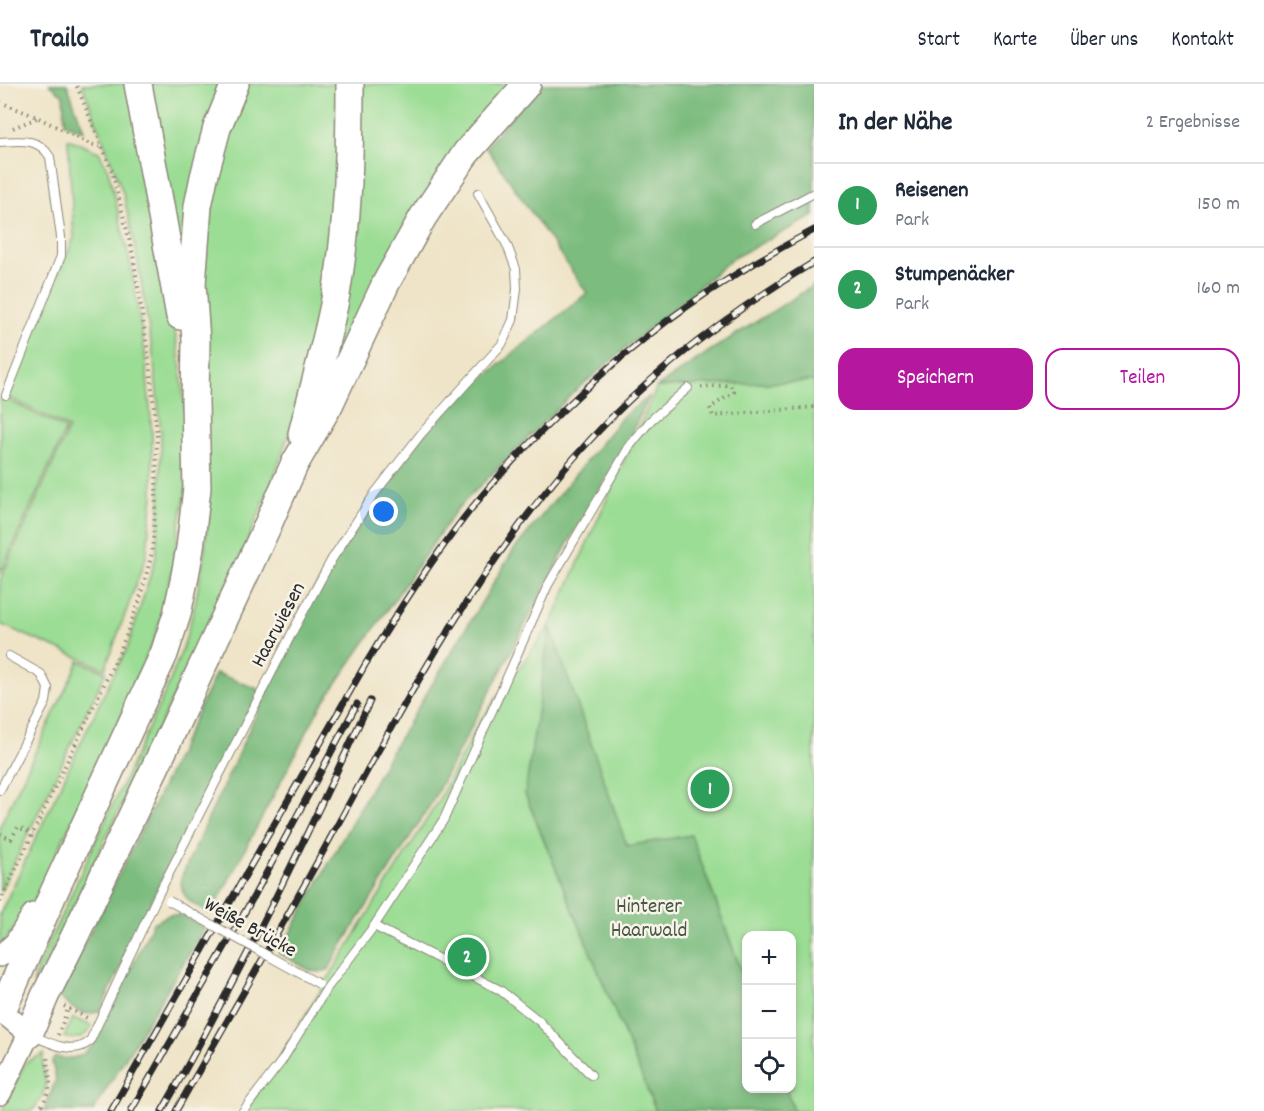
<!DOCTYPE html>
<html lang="de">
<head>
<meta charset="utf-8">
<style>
	:root { --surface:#fff; --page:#f2f2f3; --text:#1f2937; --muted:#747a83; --line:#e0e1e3; --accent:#b5179e }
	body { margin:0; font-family:Dekko,sans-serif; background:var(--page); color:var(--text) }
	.controls { position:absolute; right:18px; bottom:18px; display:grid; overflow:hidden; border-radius:12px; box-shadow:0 3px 9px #0003 }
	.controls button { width:54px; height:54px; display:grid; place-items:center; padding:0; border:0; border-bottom:2px solid var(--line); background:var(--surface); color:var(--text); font:30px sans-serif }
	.you { position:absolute; left:384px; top:428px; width:21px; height:21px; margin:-15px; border:4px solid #fff; border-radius:50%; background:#1a73e8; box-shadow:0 0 0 9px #1a73e833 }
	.badge { display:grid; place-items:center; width:39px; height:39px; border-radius:50%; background:var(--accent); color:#fff; font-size:20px; font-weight:700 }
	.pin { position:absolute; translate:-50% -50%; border:3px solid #fff; box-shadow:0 2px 6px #0006 }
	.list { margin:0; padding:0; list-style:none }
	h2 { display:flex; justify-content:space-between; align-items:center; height:78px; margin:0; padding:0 24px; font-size:26px }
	h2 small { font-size:20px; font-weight:400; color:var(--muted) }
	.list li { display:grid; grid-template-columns:39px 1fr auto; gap:18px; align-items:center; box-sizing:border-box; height:84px; padding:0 24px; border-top:2px solid var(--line) }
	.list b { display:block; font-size:22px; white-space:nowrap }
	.list p { margin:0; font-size:20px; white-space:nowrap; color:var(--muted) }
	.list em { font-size:20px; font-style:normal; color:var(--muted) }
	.actions { display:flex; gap:12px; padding:18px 24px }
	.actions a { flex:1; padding:14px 0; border:2px solid var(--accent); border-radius:18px; text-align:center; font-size:21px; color:var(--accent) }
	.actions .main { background:var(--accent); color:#fff }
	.icon { flex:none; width:33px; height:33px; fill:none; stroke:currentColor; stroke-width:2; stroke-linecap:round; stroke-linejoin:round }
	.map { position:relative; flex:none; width:814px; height:1027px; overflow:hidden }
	header { display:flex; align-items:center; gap:36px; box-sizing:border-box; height:84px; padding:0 30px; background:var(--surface); border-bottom:2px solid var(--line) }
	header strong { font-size:28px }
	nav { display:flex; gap:33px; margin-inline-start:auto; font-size:21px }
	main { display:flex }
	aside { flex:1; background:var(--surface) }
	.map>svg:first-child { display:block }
	.green { fill:#9bdd94; stroke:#638460; stroke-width:1.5 }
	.forest { fill:#7cbc7e; stroke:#547454; stroke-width:1.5 }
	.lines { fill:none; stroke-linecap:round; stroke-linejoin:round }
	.lane-casing { stroke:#8d8879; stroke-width:10 }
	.secondary-casing { stroke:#8d8879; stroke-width:24 }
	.highway-casing { stroke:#8d8879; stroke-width:30 }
	.path { stroke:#8d8879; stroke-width:4; stroke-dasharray:1.5 4.5; stroke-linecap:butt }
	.lane { stroke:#fff; stroke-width:8 }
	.secondary { stroke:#fff; stroke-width:21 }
	.highway { stroke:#fff; stroke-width:27 }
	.rail-casing { stroke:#2b2b2b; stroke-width:7 }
	.rail { stroke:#f7f3e8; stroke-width:4.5; stroke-dasharray:14; stroke-linecap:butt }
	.lane-bridge-casing { stroke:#8d8879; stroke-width:10; stroke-linecap:butt }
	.lane-bridge { stroke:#fff; stroke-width:8 }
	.labels { text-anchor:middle; stroke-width:5; stroke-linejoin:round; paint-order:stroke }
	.street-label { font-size:21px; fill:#2b2b2b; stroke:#f7f3e8 }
	.park-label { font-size:21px; fill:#475845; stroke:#f7f3e8 }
</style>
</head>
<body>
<header>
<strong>Trailo</strong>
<nav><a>Start</a><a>Karte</a><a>Über uns</a><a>Kontakt</a></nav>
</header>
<main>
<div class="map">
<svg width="814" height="1027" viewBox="0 0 814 1027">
	<rect width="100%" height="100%" fill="#f7f3e8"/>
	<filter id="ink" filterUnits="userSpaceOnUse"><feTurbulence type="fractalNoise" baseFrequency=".0167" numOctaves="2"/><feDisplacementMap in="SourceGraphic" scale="12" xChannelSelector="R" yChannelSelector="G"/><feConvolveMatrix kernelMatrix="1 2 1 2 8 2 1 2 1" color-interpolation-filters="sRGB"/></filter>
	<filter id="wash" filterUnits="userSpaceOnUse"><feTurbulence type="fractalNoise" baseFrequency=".008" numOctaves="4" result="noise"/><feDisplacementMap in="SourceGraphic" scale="24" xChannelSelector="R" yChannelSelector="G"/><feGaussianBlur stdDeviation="1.35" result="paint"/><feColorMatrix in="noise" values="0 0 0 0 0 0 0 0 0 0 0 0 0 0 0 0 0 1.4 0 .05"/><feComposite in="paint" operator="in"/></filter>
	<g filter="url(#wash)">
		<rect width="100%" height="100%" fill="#efe4c7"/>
		<!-- green -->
		<path class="green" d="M82 0H130L161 166 180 278 185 329 186 407 179 443 173 483 162 530 154 556 133 600 135 602 30 826 0 862V830L111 595 127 565 156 473 160 417 161 348 153 270 136 167 123 109Z
			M146 0H228L186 194Z
			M246 0H342L333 182 293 338 272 398 245 463 43 885 33 900 36 886 168 602C174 587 180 572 185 557 198 515 205 471 209 427H206L201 216 214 78Z
			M357 0H511L325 305Z
			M68 55 99 68 108 86 131 182 145 269 152 348 153 411 146 473 105 585 0 540V496L69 344 6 312 74 154Z
			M814 297V1027H794L786 1005 792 1004V852H746V900L691 751 627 762 525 710 656 1027H246L437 719 480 637 550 542 657 303Z
			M0 315H6L66 345 0 490Z
			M79 577 106 588 0 808V742Z
			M73 934 92 942C86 953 76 957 64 953Z
			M44 970C39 983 48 993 45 1004 43 1012 37 1020 33 1027H2L26 978Z"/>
		<!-- forest -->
		<path class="forest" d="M49 0H67L84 47 65 40 63 11Z
			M541 0H814V132L733 174 574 308 457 425 320 623 211 830C195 821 180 816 181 794L312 509 424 349 478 298 587 209 486 63 520 22Z
			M814 201V297L657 303 710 267Z
			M650 312 619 373 574 448 432 718 343 860 328 886 318 888 309 886 279 869 388 673 513 467 623 332Z
			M550 542 627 762 691 751 746 900V1004L786 1005 794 1027H656L525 710Z
			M216 589 260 606 162 795 101 925C87 937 68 922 58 912L152 725Z
			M169 831H182L205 844 93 1027H44L56 995 52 978 55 973C74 977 84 973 96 957L153 839Z"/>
	</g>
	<g filter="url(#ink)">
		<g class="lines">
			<!-- lane casing -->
			<g class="lane-casing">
				<path id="lane" d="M0 58C20 57 38 53 50 73L61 153V172L6 311
					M755 140 814 109
					M0 706 46 618 48 604 41 590 9 572
					M374 842 500 906 539 937 591 991
					M32 951C49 959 74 972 90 957L158 811 295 543 332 475 375 409 421 350 502 260 513 236 517 205 516 185 507 161 478 109
					M243 1027 281 978 327 904 374 842 444 735 548 501 629 363 651 336 688 304"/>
			</g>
			<!-- secondary casing -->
			<g class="secondary-casing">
				<path id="secondary" d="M0 872 15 859 33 830
					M0 926 29 950
					M0 1010 29 950"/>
			</g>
			<!-- highway casing -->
			<g class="highway-casing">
				<path id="highway" d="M138 0 180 232
					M302 350C313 307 325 264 334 221 348 148 350 74 350 0
					M2 927 54 808 164 570 177 530 184 497 190 464 197 404 195 317 196 257 192 200 198 122 204 93 217 44 235 0
					M29 950 45 912 71 860 170 652 266 445 294 381 329 321 386 199 423 133 466 69 527 0"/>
			</g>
			<!-- path -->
			<path class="path" d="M0 18 37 33 90 60 102 63
				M13 44 37 34
				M701 303 730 301 734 308 710 324 713 332 814 323
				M0 750 11 755 18 743 33 750
				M0 818 120 567 139 518 151 473 154 446 156 413 157 349 148 269 133 171 112 87 76 0
				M64 922 89 935
				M58 951 68 925
				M39 1027C44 1017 51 1006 50 995 49 986 46 980 48 971"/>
			<!-- lane -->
			<use href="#lane" class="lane"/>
			<!-- secondary -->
			<use href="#secondary" class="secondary"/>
			<!-- highway -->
			<use href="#highway" class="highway"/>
			<!-- rail casing -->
			<g class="rail-casing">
				<path id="rail" d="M111 1027 365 581C396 530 428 481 464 434 494 395 528 360 563 326 613 278 667 233 727 196 755 178 784 162 814 146
					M131 1027 254 812 357 620
					M162 1027C238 894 305 756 370 617
					M176 1027C224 942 273 858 320 773 399 628 478 478 590 356 655 285 732 227 814 178"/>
			</g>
			<!-- rail -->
			<use href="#rail" class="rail"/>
			<!-- lane-bridge casing -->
			<g class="lane-bridge-casing">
				<path id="lane-bridge" d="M169 817 319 900"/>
			</g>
			<!-- lane-bridge -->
			<use href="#lane-bridge" class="lane-bridge"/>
		</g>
	</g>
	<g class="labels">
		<!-- street labels -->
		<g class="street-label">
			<text transform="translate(277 540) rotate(-62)" y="7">Haarwiesen</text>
			<text transform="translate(251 842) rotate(29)" y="7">Weiße Brücke</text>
		</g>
		<!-- park labels -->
		<g class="park-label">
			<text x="649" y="828">Hinterer<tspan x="649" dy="24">Haarwald</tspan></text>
		</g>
	</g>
</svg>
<div class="controls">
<button>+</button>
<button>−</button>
<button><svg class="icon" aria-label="locate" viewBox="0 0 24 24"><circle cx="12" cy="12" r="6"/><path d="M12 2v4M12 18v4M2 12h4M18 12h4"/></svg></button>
</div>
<div class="you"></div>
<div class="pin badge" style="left:710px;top:705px;background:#2e9e5b">1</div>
<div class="pin badge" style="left:467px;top:873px;background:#2e9e5b">2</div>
</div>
<aside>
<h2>In der Nähe<small>2 Ergebnisse</small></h2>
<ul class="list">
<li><span class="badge" style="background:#2e9e5b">1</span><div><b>Reisenen</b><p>Park</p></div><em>150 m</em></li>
<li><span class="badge" style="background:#2e9e5b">2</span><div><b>Stumpenäcker</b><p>Park</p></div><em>160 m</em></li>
</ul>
<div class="actions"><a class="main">Speichern</a><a>Teilen</a></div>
</aside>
</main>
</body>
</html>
